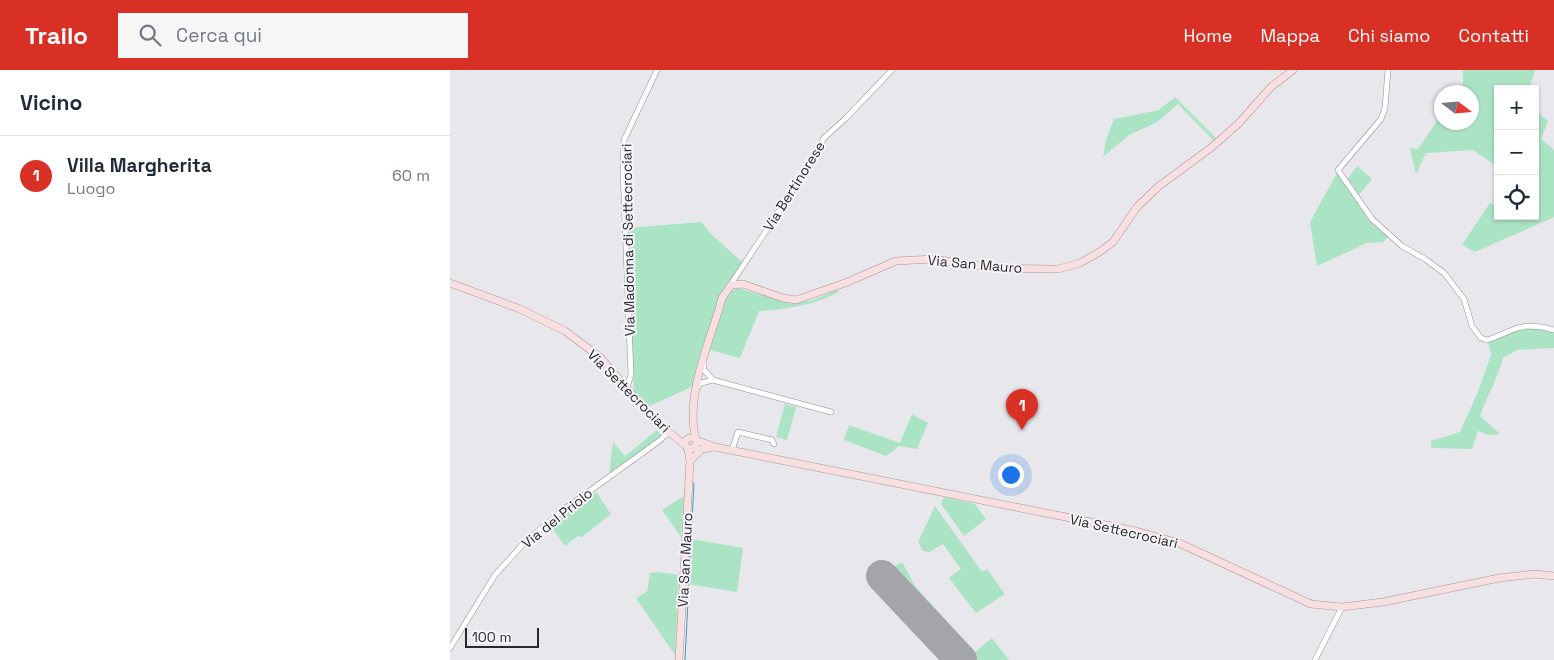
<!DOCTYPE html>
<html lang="it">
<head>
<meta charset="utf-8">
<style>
	:root { --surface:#fff; --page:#f6f6f7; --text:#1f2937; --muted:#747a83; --line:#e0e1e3; --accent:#d93025 }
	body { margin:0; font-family:"Space Grotesk",sans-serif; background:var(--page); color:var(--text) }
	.controls { position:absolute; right:15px; top:15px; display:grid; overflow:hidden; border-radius:0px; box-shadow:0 1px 4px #0004 }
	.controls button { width:45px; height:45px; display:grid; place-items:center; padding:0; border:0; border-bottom:1px solid var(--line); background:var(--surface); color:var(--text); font:25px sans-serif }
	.compass { position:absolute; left:984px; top:15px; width:45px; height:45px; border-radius:50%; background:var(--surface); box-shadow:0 1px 4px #0004; rotate:106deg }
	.scale { position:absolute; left:15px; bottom:12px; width:74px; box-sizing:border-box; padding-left:5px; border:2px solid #29292a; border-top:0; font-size:14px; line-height:18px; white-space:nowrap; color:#29292a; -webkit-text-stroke:4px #f6f4f9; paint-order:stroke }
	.you { position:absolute; left:560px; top:404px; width:18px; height:18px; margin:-12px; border:4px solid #fff; border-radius:50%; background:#1a73e8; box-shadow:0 0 0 8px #1a73e833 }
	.badge { display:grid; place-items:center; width:32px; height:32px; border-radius:50%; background:var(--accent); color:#fff; font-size:16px; font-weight:700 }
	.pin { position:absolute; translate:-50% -41px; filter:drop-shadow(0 1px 2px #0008) }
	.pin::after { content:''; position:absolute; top:26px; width:18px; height:15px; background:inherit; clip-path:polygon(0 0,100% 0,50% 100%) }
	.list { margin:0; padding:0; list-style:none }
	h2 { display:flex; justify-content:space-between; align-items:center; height:65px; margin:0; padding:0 20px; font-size:21px }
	h2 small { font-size:16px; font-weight:400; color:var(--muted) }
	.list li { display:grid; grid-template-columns:32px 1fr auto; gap:15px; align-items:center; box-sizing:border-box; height:80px; padding:0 20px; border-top:1px solid var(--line) }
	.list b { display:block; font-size:19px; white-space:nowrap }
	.list p { margin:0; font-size:16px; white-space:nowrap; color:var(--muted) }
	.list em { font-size:16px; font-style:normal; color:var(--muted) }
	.icon { flex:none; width:28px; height:28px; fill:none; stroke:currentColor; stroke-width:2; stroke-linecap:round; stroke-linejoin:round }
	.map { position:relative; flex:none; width:1104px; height:590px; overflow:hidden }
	header { display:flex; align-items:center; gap:30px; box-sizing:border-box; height:70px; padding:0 25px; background:var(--accent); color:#fff }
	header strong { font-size:24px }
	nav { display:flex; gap:28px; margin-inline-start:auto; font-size:18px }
	.search { width:350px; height:45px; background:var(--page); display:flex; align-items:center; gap:12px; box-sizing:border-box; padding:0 18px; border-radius:0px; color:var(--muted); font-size:19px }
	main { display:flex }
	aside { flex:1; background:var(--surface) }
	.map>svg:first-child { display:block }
	.green { fill:#abe3c5 }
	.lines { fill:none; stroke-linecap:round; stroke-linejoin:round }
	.stream { stroke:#439abd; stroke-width:1 }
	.runway { stroke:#a5a4a8; stroke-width:32 }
	.minor-casing { stroke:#908e93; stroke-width:6 }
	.major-casing { stroke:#ac9395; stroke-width:8 }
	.minor { stroke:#fff; stroke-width:5 }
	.major { stroke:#f8e0e2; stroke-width:7 }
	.labels { text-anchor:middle; stroke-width:4; stroke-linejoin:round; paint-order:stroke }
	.street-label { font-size:14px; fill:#29292a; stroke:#f6f4f9 }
</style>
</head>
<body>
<header>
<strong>Trailo</strong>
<div class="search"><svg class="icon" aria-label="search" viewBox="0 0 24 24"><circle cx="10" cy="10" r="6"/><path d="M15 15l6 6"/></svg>Cerca qui</div>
<nav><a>Home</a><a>Mappa</a><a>Chi siamo</a><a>Contatti</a></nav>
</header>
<main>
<aside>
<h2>Vicino<small></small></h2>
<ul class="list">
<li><span class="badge">1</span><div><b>Villa Margherita</b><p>Luogo</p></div><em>60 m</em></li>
</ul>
</aside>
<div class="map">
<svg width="1104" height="590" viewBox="0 0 1104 590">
	<rect width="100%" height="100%" fill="#e8e7ec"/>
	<!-- green -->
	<path class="green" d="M1013 0H1085L1079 19H1048V97L1023 80 976 83 966 104 960 78 968 79 991 45 992 52H1022V22H1007L1013 13Z
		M725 27 768 70 765 72 728 34 707 52 679 65 653 87 656 70 664 49 709 40Z
		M1085 40 1098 51 1091 69 1104 80V147L1025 182 1012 175 1040 133 1048 137V146H1085Z
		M907 96 922 109 909 125 924 149 903 118 904 116 897 110Z
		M887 103 898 115 923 154 938 167 933 172 917 173 867 196 860 152Z
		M252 152 259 162 293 193 273 221 243 316 198 337 184 322 178 158Z
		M288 218 341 234 363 230 387 220 389 222C364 235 338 239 309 241L290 288 260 280 274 231 279 222Z
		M1073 259H1093L1104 263V278L1067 280 1053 288C1048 308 1037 326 1030 346L1050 364 1039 365 1028 361 1022 379 981 378V371L1010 362 1027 324 1041 285 1038 271Z
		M335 334 346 337 337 370 326 367Z
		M462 344 478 353 467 379 449 376 436 386 394 370 399 355 450 373Z
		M207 360 212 366 159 406 163 372 175 386Z
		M146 422 161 444 132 467 128 466 115 476 100 455Z
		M234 426 231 467 212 440Z
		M494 427 525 434 536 449 514 466 491 434Z
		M485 436 532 502 537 499 555 524 526 543 499 508 511 499 493 474 479 482 473 481 468 472Z
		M241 469 293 478 287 522 239 514Z
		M452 492 465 516 525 582 542 568 559 590H520L435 502Z
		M208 502 229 505 225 585 186 528 197 522 200 503Z"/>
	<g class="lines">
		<!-- stream -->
		<path class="stream" d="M235 590 244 413"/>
		<!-- runway -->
		<path class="runway" d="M432 506 511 590"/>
		<!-- minor casing -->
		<g class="minor-casing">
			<path id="minor" d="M938 0 935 38 931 49 888 100 922 149 952 176 975 189 994 203 1014 229 1022 256 1031 268 1037 270 1043 268 1067 258 1078 256 1092 257 1104 260
				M279 217 360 94 374 68 395 49 442 0
				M253 292 254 300 263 310 381 342
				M177 317 181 305 173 101 174 70 207 0
				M246 319 251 313 263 310
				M282 380 288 362 322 370 324 374
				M0 578 45 505 74 473 112 441 209 371 219 362
				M865 590 892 537"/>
		</g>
		<!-- major casing -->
		<g class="major-casing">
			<path id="major" d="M0 213 70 239 115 261 151 288 205 351 235 375
				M244 368H239L235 371V375L238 379 244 378 247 373C234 331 256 281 269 239L272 228 281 215 293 214 333 228 346 230 395 213 446 191 483 189 544 198 598 199H608L630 193 648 183 663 172 687 137 709 116 762 77 789 53 821 17 843 0
				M246 370 265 377 686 461 729 473 861 534 892 537 933 532 1049 508 1085 504 1104 506
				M240 391 252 379 264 377
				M229 590 240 391 238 379"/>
		</g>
		<!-- minor -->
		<use href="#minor" class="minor"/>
		<!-- major -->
		<use href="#major" class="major"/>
	</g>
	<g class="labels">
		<!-- street labels -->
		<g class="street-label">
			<text transform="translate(344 116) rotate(-58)" y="5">Via Bertinorese</text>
			<text transform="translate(178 170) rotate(-91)" y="5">Via Madonna di Settecrociari</text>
			<text transform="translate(525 194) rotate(5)" y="5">Via San Mauro</text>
			<text transform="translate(179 321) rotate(45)" y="5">Via Settecrociari</text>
			<text transform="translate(107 448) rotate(-39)" y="5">Via del Priolo</text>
			<text transform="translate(674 461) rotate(13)" y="5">Via Settecrociari</text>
			<text transform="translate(235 490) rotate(-87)" y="5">Via San Mauro</text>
		</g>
	</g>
</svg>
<div class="controls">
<button>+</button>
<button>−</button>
<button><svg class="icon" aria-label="locate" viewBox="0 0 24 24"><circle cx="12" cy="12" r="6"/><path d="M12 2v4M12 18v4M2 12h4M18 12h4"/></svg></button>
</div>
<svg class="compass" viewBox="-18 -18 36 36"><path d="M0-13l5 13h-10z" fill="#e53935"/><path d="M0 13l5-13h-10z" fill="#747a83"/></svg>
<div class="scale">100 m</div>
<div class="you"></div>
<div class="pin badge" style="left:572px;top:360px">1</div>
</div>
</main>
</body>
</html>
